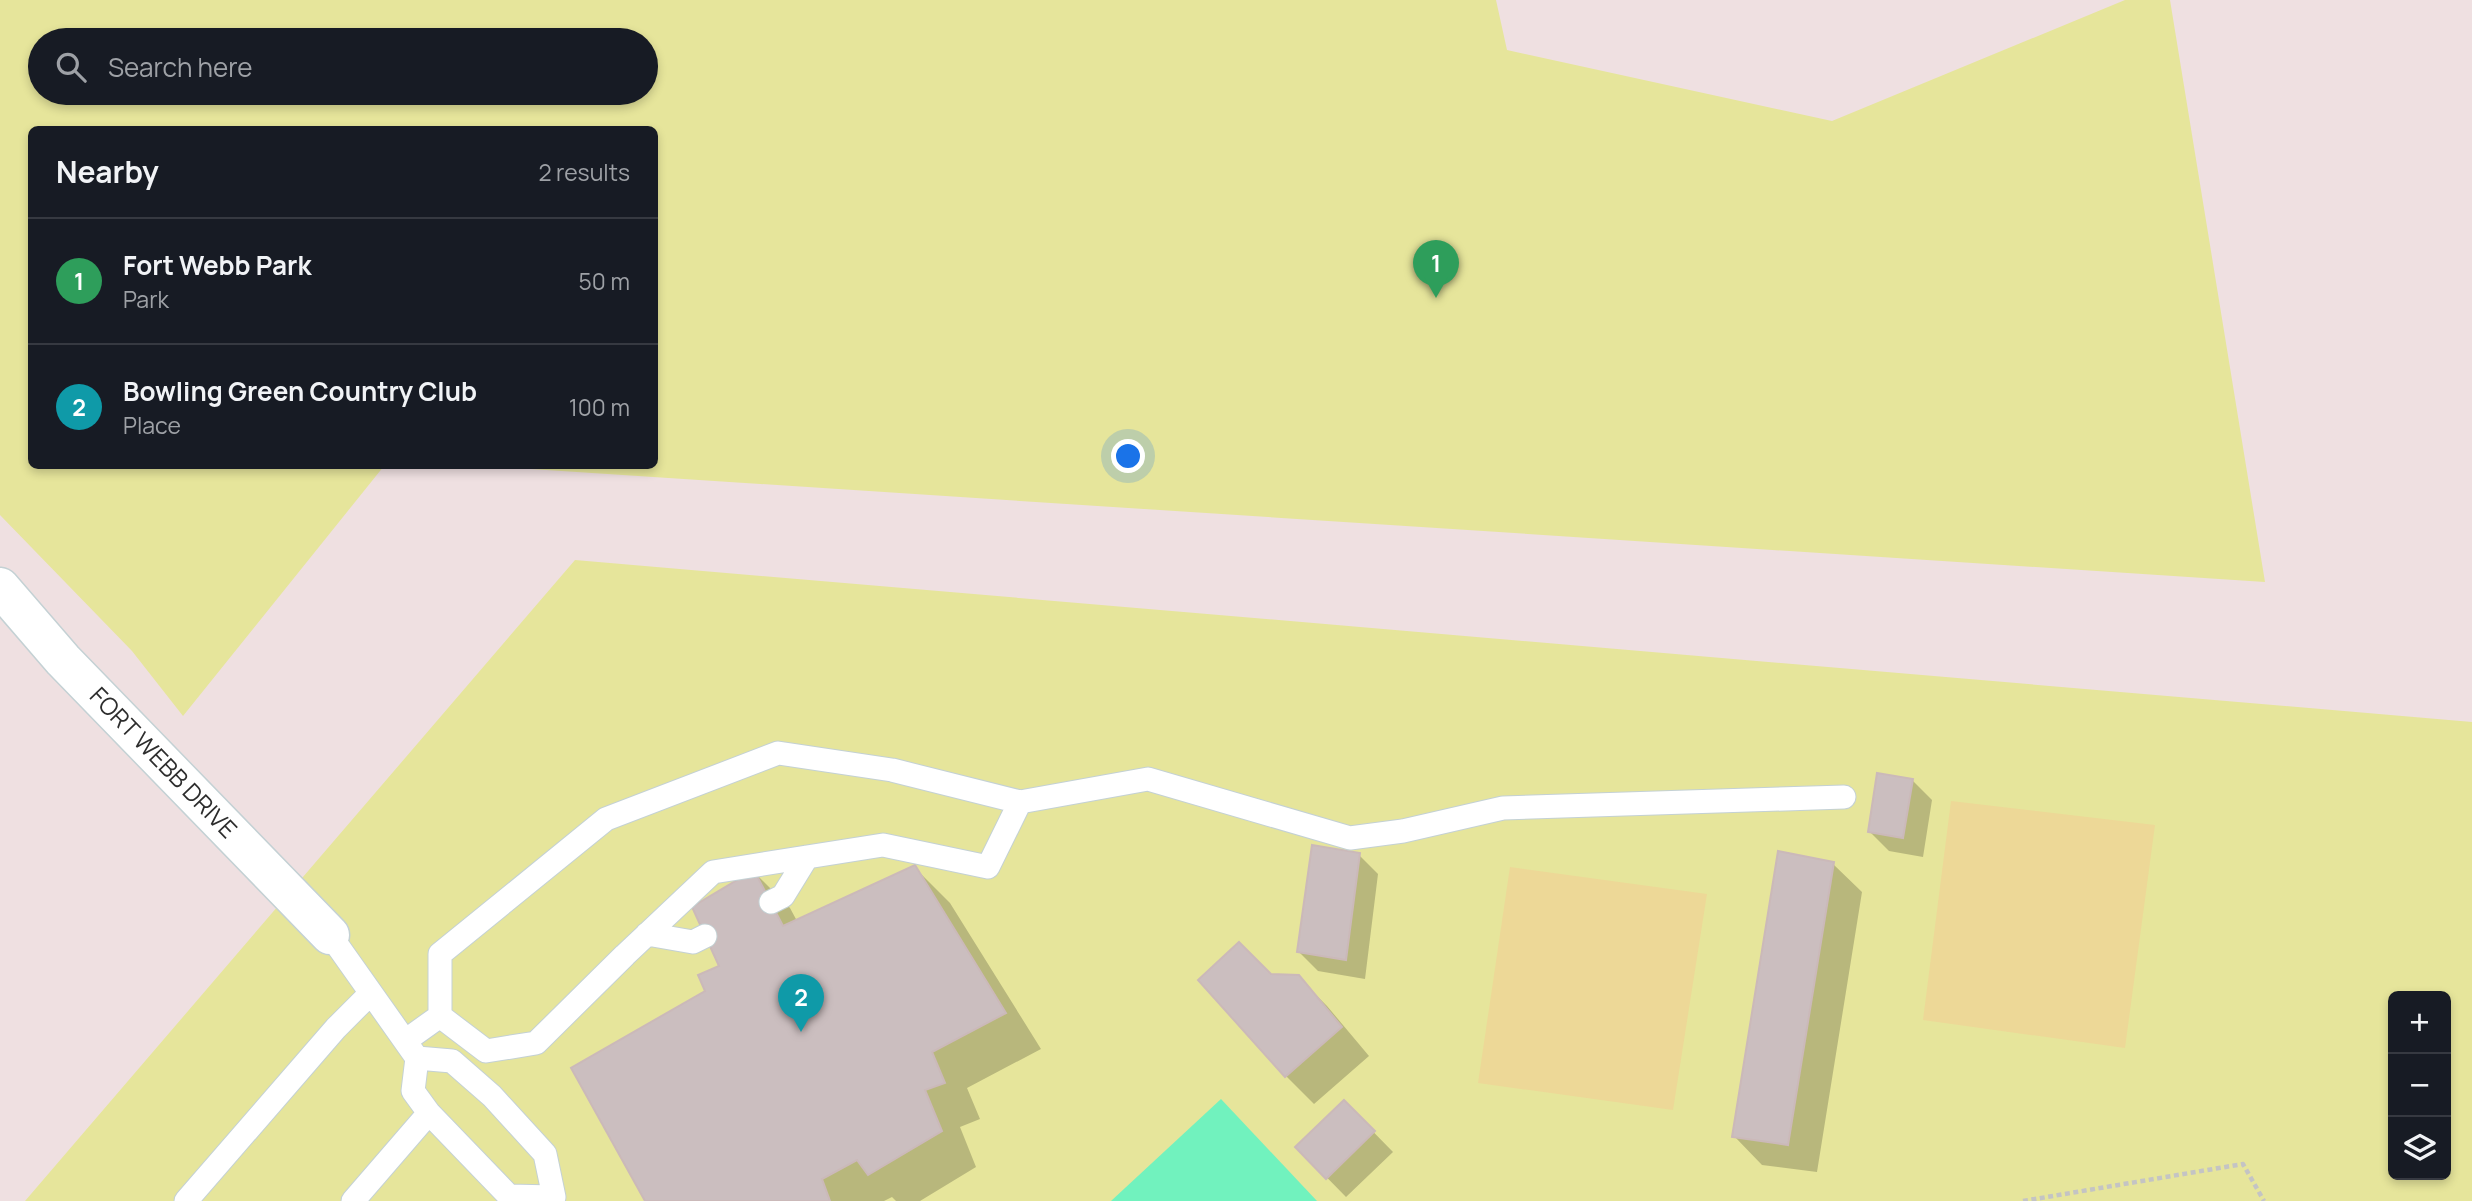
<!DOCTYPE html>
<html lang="en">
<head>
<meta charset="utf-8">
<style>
	:root { --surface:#171b24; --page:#20242c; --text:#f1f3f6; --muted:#9ea1a6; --line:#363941; --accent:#3de3ff }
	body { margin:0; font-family:Manrope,sans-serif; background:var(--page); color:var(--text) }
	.controls { position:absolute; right:21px; bottom:21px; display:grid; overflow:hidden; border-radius:10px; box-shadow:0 4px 10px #0003 }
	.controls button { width:63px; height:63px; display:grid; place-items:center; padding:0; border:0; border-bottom:2px solid var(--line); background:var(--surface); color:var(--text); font:35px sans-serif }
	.you { position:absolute; left:1129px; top:457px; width:24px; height:24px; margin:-18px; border:5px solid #fff; border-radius:50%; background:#1a73e8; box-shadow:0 0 0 10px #1a73e833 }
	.badge { display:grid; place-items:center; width:46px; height:46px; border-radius:50%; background:var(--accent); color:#fff; font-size:23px; font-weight:700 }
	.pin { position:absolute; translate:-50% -58px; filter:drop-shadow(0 2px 4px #0008) }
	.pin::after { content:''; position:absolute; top:37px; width:24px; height:21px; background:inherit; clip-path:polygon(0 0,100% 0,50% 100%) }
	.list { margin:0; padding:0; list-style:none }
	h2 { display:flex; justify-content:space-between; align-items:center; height:91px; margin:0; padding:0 28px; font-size:30px }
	h2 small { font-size:23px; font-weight:400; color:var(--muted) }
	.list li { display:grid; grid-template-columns:46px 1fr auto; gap:21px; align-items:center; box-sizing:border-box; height:126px; padding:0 28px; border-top:2px solid var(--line) }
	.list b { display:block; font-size:26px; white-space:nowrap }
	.list p { margin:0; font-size:23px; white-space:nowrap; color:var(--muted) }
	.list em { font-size:23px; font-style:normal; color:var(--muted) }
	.icon { flex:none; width:38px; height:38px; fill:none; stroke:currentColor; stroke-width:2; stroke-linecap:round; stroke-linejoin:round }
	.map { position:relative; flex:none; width:2472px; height:1201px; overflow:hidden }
	.search { position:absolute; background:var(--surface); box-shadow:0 4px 10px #0003; left:28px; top:28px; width:630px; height:77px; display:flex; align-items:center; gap:18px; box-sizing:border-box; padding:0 24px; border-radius:38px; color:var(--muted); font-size:26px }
	.panel { position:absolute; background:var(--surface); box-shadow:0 4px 10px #0003; left:28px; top:126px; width:630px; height:343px; border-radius:10px }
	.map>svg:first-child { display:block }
	.green { fill:#e6e59b; fill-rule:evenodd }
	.pitch { fill:#edd897 }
	.water { fill:#71f2be }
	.shadow { fill:#0003 }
	.building { fill:#cbbebf; stroke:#cbb9b9; stroke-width:2 }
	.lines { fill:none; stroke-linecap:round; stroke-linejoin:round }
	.service-casing { stroke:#c4d1d4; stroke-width:25 }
	.minor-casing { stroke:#c4d1d4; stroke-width:41 }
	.path { stroke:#c4c4c4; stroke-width:4.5; stroke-dasharray:5 3.5; stroke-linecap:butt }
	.service { stroke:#fff; stroke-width:23 }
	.minor { stroke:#fff; stroke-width:38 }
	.labels { text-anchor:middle; stroke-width:6; stroke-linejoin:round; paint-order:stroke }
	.street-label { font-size:24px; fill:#2d2d2d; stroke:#fff }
</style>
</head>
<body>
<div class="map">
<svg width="2472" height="1201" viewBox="0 0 2472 1201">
	<rect width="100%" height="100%" fill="#efe0e1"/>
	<!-- green -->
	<path class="green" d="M0 0H1496L1507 50 1832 121 2125 0H2170L2265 582 484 466H654V130H32V466H384L183 716 132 651 0 515ZM40 40H646V93H40Z
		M575 560 2472 722V1201H25ZM2393 996H2446V1175H2393Z"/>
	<!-- pitch -->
	<path class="pitch" d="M1951 801 2155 825 2125 1048 1923 1020Z
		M1510 867 1707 894 1673 1110 1478 1083Z"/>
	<!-- water -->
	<path class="water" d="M1221 1099 1317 1201H1111Z"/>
	<!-- shadow -->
	<path class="shadow" d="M1912 780 1932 800 1923 857 1889 851 1870 832Z
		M1359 855 1378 874 1365 979 1318 971 1299 952Z
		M1833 864 1862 892 1817 1172 1762 1165 1734 1136Z
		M914 867 950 903 1041 1049 967 1088 980 1119 960 1127 976 1167 920 1201H896L892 1197 884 1201H647L754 872 790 908 797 921Z
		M1270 976 1298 977 1327 1006 1369 1056 1314 1104 1286 1076Z
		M1344 1102 1393 1152 1346 1197 1297 1147Z"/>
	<!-- building -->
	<path class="building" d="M1877 773 1913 779 1903 838 1868 832Z
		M1312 845 1360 853 1346 960 1297 952Z
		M1778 851 1834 862 1788 1145 1732 1137Z
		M915 865 1006 1013 932 1052 945 1083 925 1090 942 1131 868 1175 857 1160 822 1179 830 1201H645L571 1068 705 991 698 975 719 966 692 907 754 870 783 926Z
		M1239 942 1271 974 1299 975 1342 1027 1285 1077 1198 980Z
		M1344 1100 1375 1131 1326 1179 1295 1147Z"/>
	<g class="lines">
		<!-- service casing -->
		<g class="service-casing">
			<path id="service" d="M1020 802 1148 779 1350 838 1403 831 1503 808 1844 797
				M771 902 783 896 807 857
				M647 934 693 942 705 936
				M330 935 417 1058 413 1091 429 1113 509 1196 554 1197 545 1154 492 1096 452 1061 417 1058
				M405 1041 440 1016 486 1051 536 1043 625 955 713 872 883 845 988 867 1020 802 892 770 778 753 606 819 440 954V1016
				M186 1201 336 1028 371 993
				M353 1201 429 1113"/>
		</g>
		<!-- minor casing -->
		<g class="minor-casing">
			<path id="minor" d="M0 587 63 660 330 935"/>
		</g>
		<!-- path -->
		<path class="path" d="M2023 1201 2243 1164 2264 1201"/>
		<!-- service -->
		<use href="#service" class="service"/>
		<!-- minor -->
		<use href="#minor" class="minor"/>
	</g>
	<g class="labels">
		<!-- street labels -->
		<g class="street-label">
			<text transform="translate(163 763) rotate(46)" y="8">FORT WEBB DRIVE</text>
		</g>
	</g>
</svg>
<div class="controls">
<button>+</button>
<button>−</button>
<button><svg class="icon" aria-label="layers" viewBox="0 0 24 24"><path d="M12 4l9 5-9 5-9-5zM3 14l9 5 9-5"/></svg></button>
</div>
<div class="you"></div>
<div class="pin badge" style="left:1436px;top:298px;background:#2e9e5b">1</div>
<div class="pin badge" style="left:801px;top:1032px;background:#0f9aa8">2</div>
<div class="search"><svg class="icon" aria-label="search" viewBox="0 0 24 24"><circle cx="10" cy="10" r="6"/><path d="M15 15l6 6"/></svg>Search here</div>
<section class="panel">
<h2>Nearby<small>2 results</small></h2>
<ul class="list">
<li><span class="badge" style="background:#2e9e5b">1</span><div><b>Fort Webb Park</b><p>Park</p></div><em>50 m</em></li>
<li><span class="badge" style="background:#0f9aa8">2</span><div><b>Bowling Green Country Club</b><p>Place</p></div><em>100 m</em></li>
</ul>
</section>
</div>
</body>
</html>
